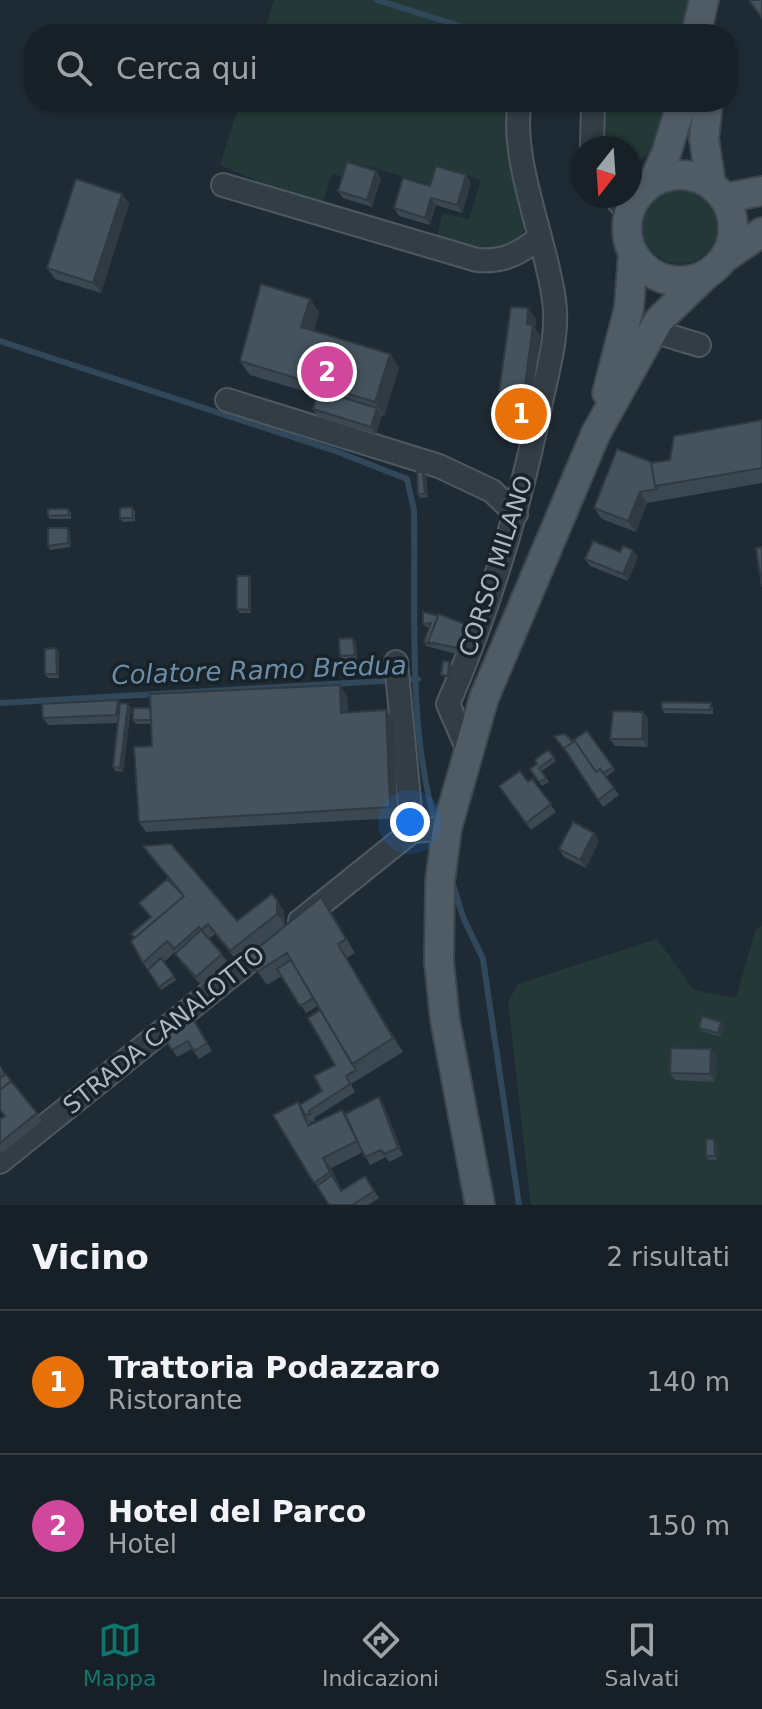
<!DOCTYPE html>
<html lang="it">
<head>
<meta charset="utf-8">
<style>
	:root { --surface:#172027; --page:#20282f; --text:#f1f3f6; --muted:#9ea3a7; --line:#363e44; --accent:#0f766e }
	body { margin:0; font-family:"DejaVu Sans",sans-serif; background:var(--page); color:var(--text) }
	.compass { position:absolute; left:570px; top:136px; width:72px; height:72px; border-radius:50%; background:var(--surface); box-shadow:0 2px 6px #0004; rotate:197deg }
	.you { position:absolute; left:410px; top:822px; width:28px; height:28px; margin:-20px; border:6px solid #fff; border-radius:50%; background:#1a73e8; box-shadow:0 0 0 12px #1a73e833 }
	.badge { display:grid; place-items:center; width:52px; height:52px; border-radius:50%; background:var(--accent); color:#fff; font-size:26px; font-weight:700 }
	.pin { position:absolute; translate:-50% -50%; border:4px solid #fff; box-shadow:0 2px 8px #0006 }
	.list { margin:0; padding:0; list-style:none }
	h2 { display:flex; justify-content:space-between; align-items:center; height:104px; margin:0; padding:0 32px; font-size:34px }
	h2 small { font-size:26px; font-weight:400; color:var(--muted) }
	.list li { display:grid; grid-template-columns:52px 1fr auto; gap:24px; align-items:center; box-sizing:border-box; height:144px; padding:0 32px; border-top:2px solid var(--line) }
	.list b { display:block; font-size:30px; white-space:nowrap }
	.list p { margin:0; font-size:26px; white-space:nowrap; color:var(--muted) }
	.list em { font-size:26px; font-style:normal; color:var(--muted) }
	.icon { flex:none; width:44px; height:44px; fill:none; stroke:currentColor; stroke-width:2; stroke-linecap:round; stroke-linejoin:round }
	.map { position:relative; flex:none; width:762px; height:1205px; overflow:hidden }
	.search { position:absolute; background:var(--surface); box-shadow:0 2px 6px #0004; left:24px; right:24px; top:24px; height:88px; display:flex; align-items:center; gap:20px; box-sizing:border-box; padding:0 28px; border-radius:32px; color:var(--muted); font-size:30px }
	.sheet { height:392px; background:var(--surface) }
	nav { display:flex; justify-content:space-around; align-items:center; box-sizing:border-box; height:112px; border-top:2px solid var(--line); background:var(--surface); font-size:22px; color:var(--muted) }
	nav a { display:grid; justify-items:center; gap:4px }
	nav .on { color:var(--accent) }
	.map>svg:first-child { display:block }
	.green { fill:#243937 }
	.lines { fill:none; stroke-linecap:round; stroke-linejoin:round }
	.stream { stroke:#30485a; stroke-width:6 }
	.minor-casing { stroke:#4d5860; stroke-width:26 }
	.major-casing { stroke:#3c464e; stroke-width:32 }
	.minor { stroke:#323d45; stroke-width:22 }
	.major { stroke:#505c65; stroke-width:28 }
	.wall { fill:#3b4751 }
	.shaded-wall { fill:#303a42 }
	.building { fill:#45535e; stroke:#303a42; stroke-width:2 }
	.labels { text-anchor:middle; stroke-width:7; stroke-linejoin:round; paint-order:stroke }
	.street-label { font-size:24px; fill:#acb8c3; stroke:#182229 }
	.water-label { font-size:26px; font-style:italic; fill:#6c8da7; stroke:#182229 }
</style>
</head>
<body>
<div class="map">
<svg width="762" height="1205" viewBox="0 0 762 1205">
	<rect width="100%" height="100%" fill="#1f2b34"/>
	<!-- green -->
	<path class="green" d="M274 0H690L683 34H263Z
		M240 102H513L527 222C517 266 467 246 437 236L443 213 469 219 481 180 439 166 432 185 350 161 345 177 332 174 323 202 271 187 220 165Z
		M605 102H660L665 106 655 150 632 164 630 148H604Z
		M643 227a37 37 0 1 1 74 0a37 37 0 1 1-74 0Z
		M762 926V1205H531L508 1003 518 984 657 939 694 990 736 998 756 929Z"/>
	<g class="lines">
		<!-- stream -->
		<path class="stream" d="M377 0 482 33
			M0 341 338 452 407 479 414 510C416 610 407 728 436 825
			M0 703 418 679
			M452 881 463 917 483 959 519 1205"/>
		<!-- minor casing -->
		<g class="minor-casing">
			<path id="minor" d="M592 148 593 102
				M223 185 477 260C504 262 519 254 540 237
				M614 196 629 214
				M653 331 699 345
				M227 400 439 466 492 491 516 514
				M396 662 412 831
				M467 748 448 704C490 607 520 507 541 402 548 369 559 333 554 300 547 243 509 157 520 102
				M300 921 412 831 447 828
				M0 1162 273 942"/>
		</g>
		<!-- major casing -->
		<g class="major-casing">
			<path id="major" d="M696 34 704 0
				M708 102 704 139 711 184
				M627 228a53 53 0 1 1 106 0a53 53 0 1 1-106 0Z
				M653 182 666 154 682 102
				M725 198 762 191
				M723 259 762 232
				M607 393 629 308 633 253
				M480 1205 445 1020 439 962 440 881 447 828 484 698 596 433 659 320 707 274"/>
		</g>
		<!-- minor -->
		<use href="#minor" class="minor"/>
		<!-- major -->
		<use href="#major" class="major"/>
	</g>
	<!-- wall -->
	<path class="wall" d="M381 178 372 207 343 198 338 191Z
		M471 183 462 213 436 205 430 225 399 216 394 208 430 186Z
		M122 194 129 204 101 293 55 279 47 268Z
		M310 299 319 312 314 331 390 354 399 368 384 416 382 415 376 434 318 417 313 409 317 395 250 375 240 361Z
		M528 308 536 319 535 328 540 336 526 441 501 437 494 427Z
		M762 420V483L647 503 636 532 602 519 594 508 651 462 670 460Z
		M426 475 428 497 420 498 418 494Z
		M132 507 135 511V521L123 522 120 518Z
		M68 509 71 512V519H50L48 516Z
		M70 532 71 547 50 550 48 546Z
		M633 550 638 557 628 581 590 566 585 559Z
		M249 576 251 579V613H240L237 609Z
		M423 612 467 625 472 632 463 656 426 646 424 642 429 627H426L423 624Z
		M356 642 357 659 343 660 340 656Z
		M56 648 59 652V678H48L45 674Z
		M347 696 348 712 394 721 397 818 146 832 139 822 152 746 151 724H136L133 720 150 708Z
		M118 700 120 703 128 704 131 708 123 772 115 771 113 767 118 723 48 725 43 718Z
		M713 707V714L664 713 662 709Z
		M643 712 648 719V747L615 746 610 739Z
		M587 731 615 770 606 777 619 795 603 807 566 752 572 741Z
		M548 750 556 761 542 771 549 782 542 786 530 769 537 764Z
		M532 779 556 812 531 830 499 786 528 782Z
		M594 833 599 841 586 868 564 857 559 849Z
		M143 846 237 921 284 911 285 925 238 962 215 934 209 939 227 961 201 985 180 961 175 952 164 962 176 980 161 990 143 963 134 938 151 918 139 903 180 892Z
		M331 911 355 953 347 958 403 1052 351 1084 355 1092 314 1118 315 1121 310 1122 311 1125 345 1114 384 1105 403 1155 389 1162 386 1157 370 1165 363 1152 331 1168 342 1190 365 1176 379 1198 368 1205H329L273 1115 300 1105 322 1091 335 1065 320 1010 318 1006 306 1013 282 976 267 985 247 957Z
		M721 1022 724 1026 721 1037 702 1031 699 1028Z
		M198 1027 212 1051 199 1059 192 1049 177 1057 164 1037Z
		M717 1057 715 1082 675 1080 670 1073Z
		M0 1065 5 1075 42 1121 2 1153 0 1151V1119L4 1116 0 1078Z
		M717 1143V1160H709L706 1156Z"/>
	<!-- shaded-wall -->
	<path class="shaded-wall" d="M376 171 381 178 372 207 367 200Z
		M466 175 471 183 462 213 457 205Z
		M122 194 129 204 101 293 93 283Z
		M431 198 436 205 430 225 425 218Z
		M310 299 319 312 311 341 301 327Z
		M528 308 536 319 535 328 540 336 526 441 519 430Z
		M390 354 399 368 384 416 375 402Z
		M377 408 382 415 376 434 371 427Z
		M423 472 426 475 428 497 425 494Z
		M640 492 647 503 636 532 628 521Z
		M68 528 70 532 71 547 68 543Z
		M633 550 638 557 628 581 623 574Z
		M249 576 251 579V613L249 610Z
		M467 625 472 632 463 656 458 648Z
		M353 638 356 642 357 659 355 655Z
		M56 648 59 652V678L57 674Z
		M449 662 452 666 450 679 448 676Z
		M340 685 347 696 349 723 341 713Z
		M118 700 123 707 121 723 116 715Z
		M128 704 131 708 123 772 120 768Z
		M386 710 394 721 397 818 390 807Z
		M643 712 648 719V747L642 739Z
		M594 833 599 841 586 868 580 860Z
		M321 897 331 911 355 953 346 939Z
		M277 900 284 911 285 925 277 914Z
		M338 944 347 958 403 1052 393 1038Z
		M721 1022 724 1026 721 1037 718 1033Z
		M711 1049 717 1057 715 1082 710 1074Z
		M379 1097 384 1105 403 1155 398 1148Z
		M714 1139 717 1143V1160L715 1156Z
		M323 1158 331 1168 346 1198 330 1172Z"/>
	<!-- building -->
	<path class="building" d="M749 0H762V18Z
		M347 162 376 171 367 200 338 191Z
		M436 166 466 175 457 205 431 198 425 218 394 208 403 178 430 186Z
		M76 179 122 194 93 283 47 268Z
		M261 284 310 299 301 327 390 354 375 402 240 361Z
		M511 307 528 308 527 324 533 325 519 430 494 427Z
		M318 390 377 408 371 427 313 409Z
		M762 420V468L655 486 651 463 670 460 674 436Z
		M617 449 651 462 655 486 657 489 640 492 628 521 594 508Z
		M417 472H423L425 494H418Z
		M132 507 133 518H120V508Z
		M48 509H68L69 515 48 516Z
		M48 528H68V543L48 546Z
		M593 541 620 552 623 546 633 550 623 574 585 559Z
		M762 547V587L756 548Z
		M237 576H249V610L237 609Z
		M423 612 438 616 428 642 431 645 424 642 431 623 423 624Z
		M439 614 467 625 458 648 428 642Z
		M353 638 355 655 340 656 339 639Z
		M56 648 57 674H45V649Z
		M443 661 449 662 448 676 441 675Z
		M340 685 341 713 386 710 390 807 139 822 134 747 152 746 150 694Z
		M118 700 116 715 43 718 42 704Z
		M662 702 711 703 710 710 662 709Z
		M120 703 128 704 120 768 113 767Z
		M133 708H150L151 720H133Z
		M613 711 643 712 642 739H610Z
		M587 731 613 767 603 773 600 769 596 772 575 741 564 748 565 750 554 736 565 734 572 741Z
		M575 741 596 772 600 769 614 788 598 800 564 748Z
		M548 750 554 757 539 768 546 778 539 782 530 769 537 764 535 760Z
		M520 771 528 782 532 779 551 804 526 823 499 786Z
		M573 822 594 833 580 860 559 849Z
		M171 844 237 921 272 894 277 900V914L230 951 208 924 201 930 199 927 174 949 167 941 143 963 131 941 184 896 143 846Z
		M167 879 184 896 135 938 131 934 151 917 139 903Z
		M321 897 346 939 338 944 393 1038 352 1064 287 953 257 972 247 957Z
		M201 930 222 954 196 977 175 954Z
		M161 958 174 976 159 987 148 970Z
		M291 960 313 998 300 1006 277 969Z
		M320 1010 356 1070 346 1076 350 1084 309 1111 310 1114 305 1115 300 1105 322 1091 314 1076 335 1065 308 1018Z
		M702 1016 721 1022 718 1033 699 1028Z
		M193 1019 207 1043 194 1051 188 1041 172 1050 164 1037Z
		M671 1048 711 1049 710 1074 670 1073Z
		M6 1074 11 1081 0 1090V1078Z
		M11 1081 37 1113 0 1143V1119L5 1116 0 1110V1090Z
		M379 1097 398 1148 384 1154 381 1150 365 1157 345 1114Z
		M298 1102 308 1126 342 1110 357 1141 323 1158 330 1172 314 1183 273 1115Z
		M706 1139H714L715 1156H706Z
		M332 1175 341 1191 365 1176 374 1191 352 1205H329L317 1186Z"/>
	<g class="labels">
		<!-- street labels -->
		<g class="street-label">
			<text transform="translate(496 566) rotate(-72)" y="8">CORSO MILANO</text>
			<text transform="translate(164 1030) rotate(-39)" y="8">STRADA CANALOTTO</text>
		</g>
		<!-- water labels -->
		<g class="water-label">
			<text transform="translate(259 670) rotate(-2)" y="9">Colatore Ramo Bredua</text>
		</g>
	</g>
</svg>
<svg class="compass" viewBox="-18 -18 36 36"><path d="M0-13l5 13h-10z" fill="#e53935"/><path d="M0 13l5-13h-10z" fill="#9ea3a7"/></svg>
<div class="you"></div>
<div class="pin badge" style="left:521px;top:414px;background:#e8710a">1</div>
<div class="pin badge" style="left:327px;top:372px;background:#d1479c">2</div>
<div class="search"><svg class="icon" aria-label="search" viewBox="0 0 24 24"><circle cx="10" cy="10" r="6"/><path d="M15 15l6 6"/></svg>Cerca qui</div>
</div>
<section class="sheet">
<h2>Vicino<small>2 risultati</small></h2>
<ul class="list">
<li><span class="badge" style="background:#e8710a">1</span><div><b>Trattoria Podazzaro</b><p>Ristorante</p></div><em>140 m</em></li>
<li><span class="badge" style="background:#d1479c">2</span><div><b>Hotel del Parco</b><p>Hotel</p></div><em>150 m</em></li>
</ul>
</section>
<nav>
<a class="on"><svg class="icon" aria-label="map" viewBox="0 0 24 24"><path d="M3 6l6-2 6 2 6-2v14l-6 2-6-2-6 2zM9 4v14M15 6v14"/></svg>Mappa</a>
<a><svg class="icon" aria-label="directions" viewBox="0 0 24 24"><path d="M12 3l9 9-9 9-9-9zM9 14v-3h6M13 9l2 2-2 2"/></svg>Indicazioni</a>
<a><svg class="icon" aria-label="saved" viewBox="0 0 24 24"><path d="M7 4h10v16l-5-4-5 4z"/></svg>Salvati</a>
</nav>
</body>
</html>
